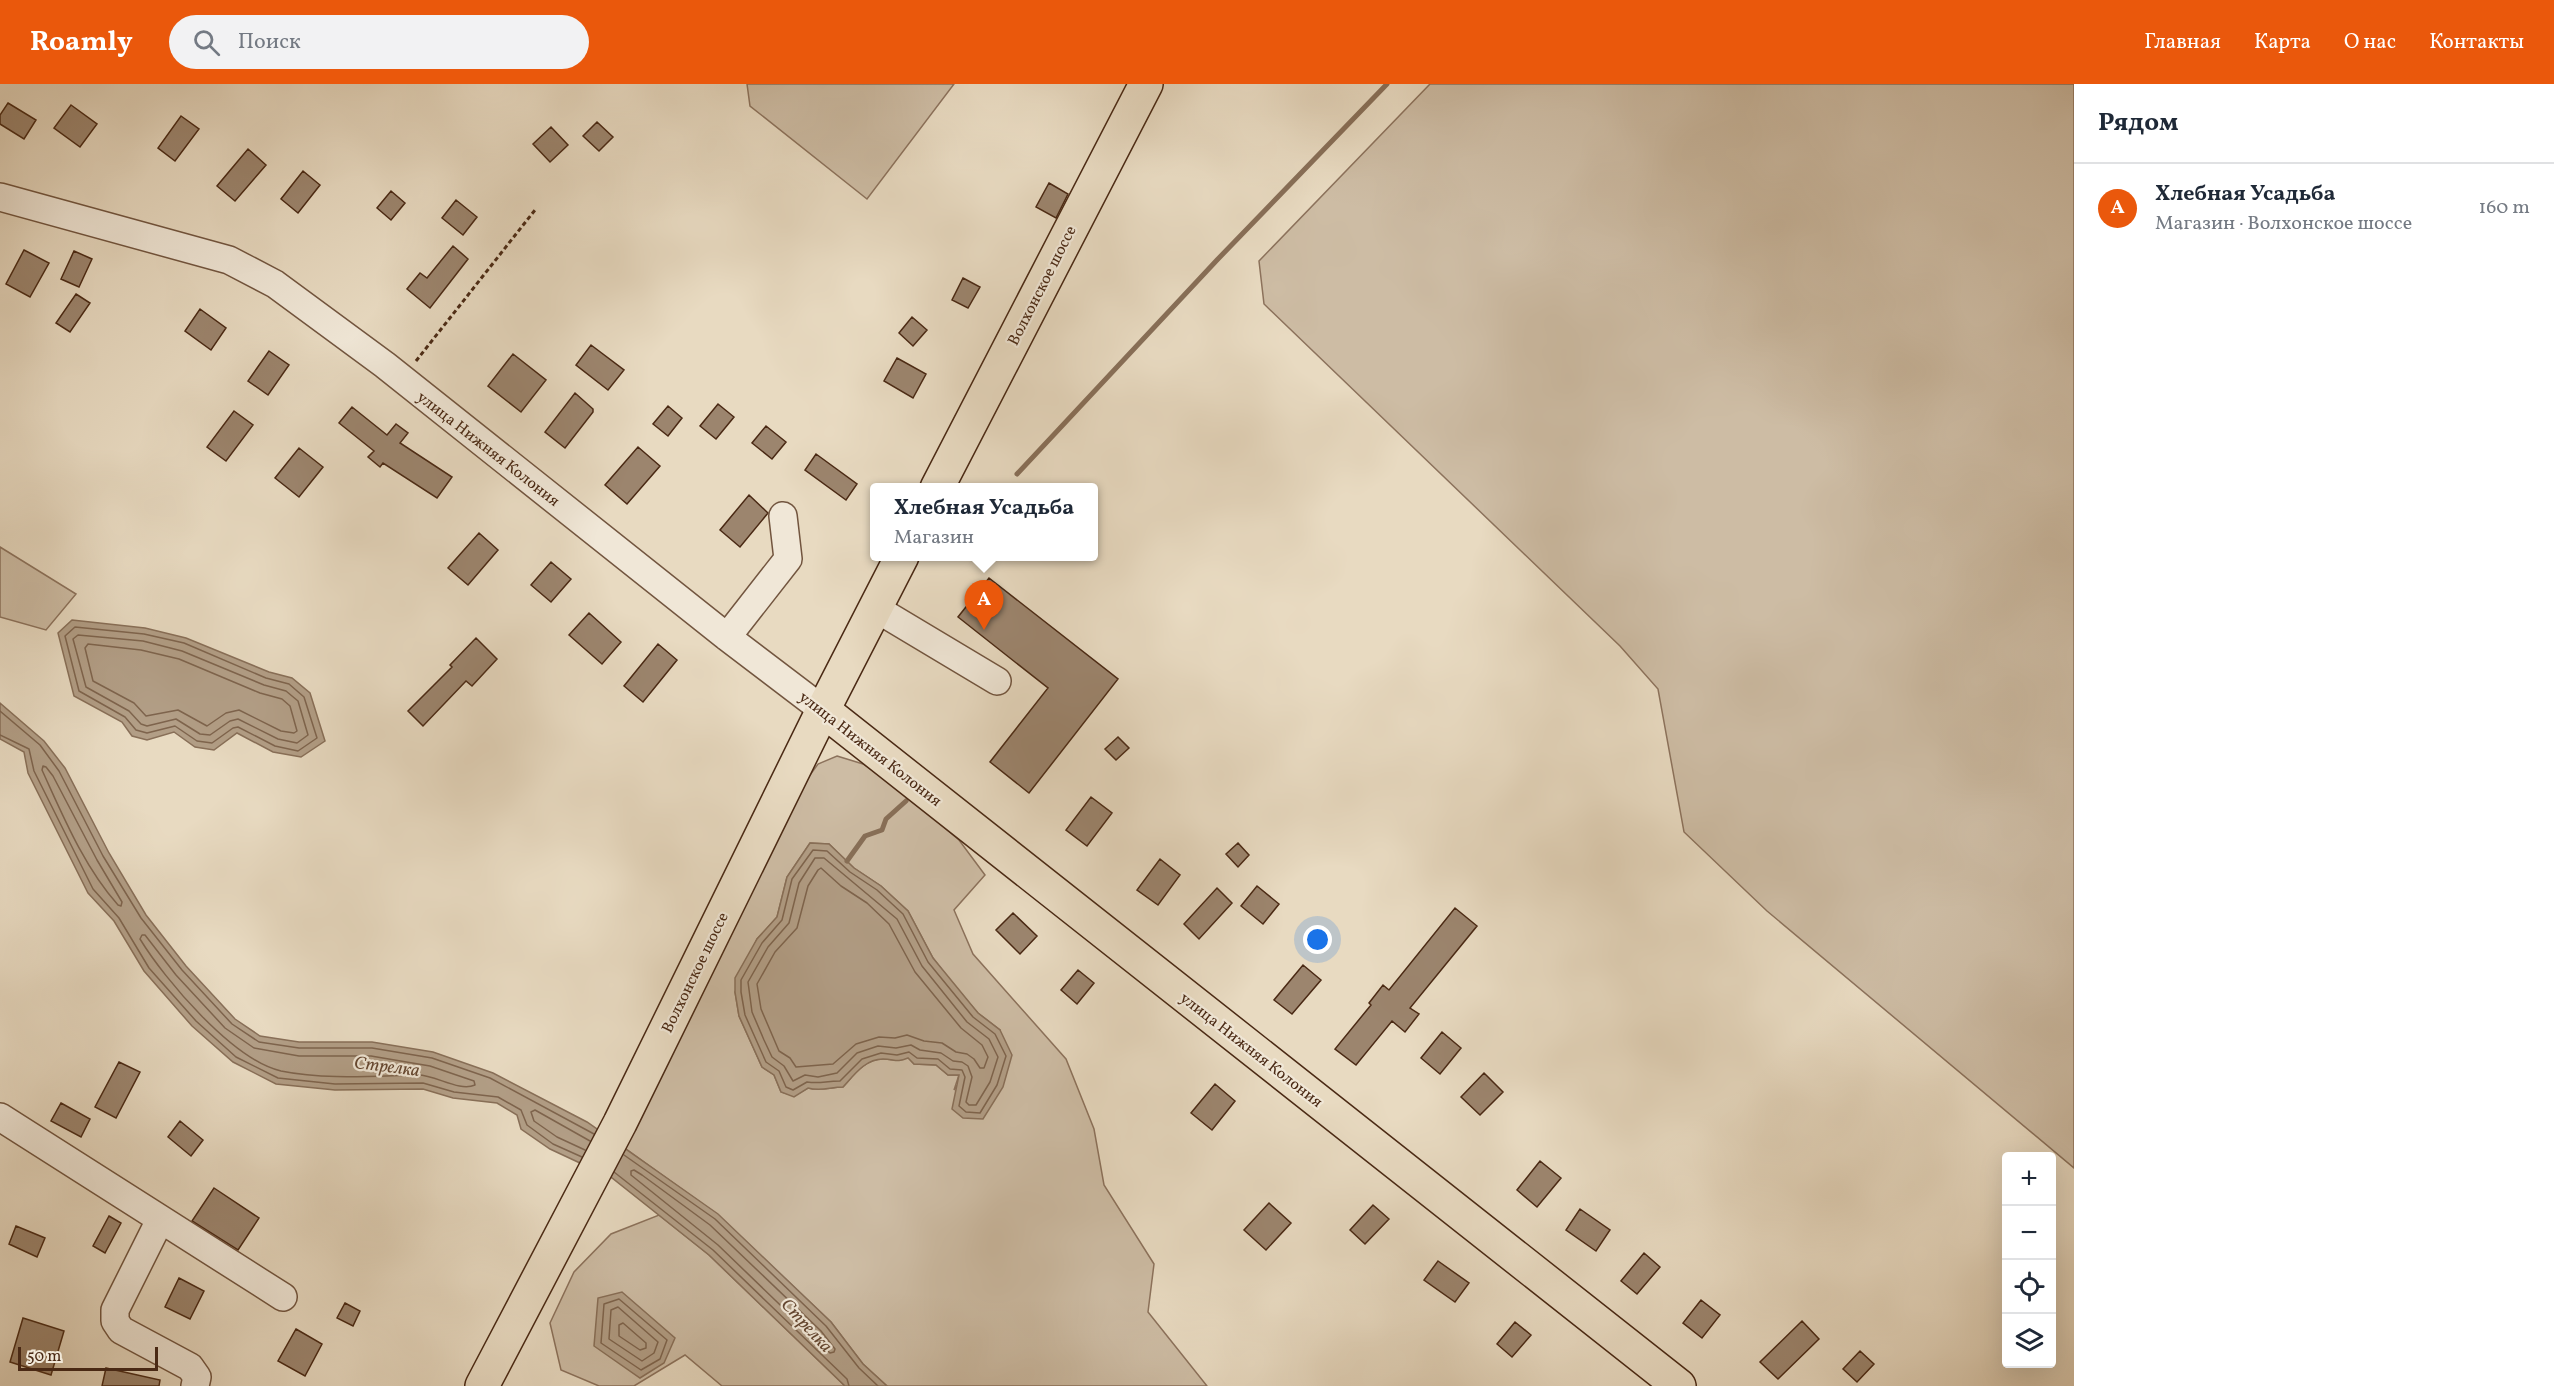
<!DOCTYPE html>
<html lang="ru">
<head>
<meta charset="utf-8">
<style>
	:root { --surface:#fff; --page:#f2f2f3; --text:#1f2937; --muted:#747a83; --line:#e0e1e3; --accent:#ea580c }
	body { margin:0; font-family:Vollkorn,serif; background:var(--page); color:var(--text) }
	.controls { position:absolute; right:18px; bottom:18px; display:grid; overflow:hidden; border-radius:6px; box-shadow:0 6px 24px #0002 }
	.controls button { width:54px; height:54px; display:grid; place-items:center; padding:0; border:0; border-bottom:2px solid var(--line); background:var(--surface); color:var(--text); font:30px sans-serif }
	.scale { position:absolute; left:18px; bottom:15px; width:140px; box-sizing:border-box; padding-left:6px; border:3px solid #4a2914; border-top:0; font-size:16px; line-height:21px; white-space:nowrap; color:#4a2914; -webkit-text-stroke:4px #f0e7d7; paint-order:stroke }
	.you { position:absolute; left:1318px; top:856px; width:21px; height:21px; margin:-15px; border:4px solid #fff; border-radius:50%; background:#1a73e8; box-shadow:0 0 0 9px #1a73e833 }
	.badge { display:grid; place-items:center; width:39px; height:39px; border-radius:50%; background:var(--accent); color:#fff; font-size:20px; font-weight:700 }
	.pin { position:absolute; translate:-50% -50px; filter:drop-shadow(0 2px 3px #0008) }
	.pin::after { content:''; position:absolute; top:32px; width:21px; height:18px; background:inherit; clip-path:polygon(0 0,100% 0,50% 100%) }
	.popup { position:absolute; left:870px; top:399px; width:228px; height:78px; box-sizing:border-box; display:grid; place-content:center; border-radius:6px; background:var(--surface); filter:drop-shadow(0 2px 4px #0005); font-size:20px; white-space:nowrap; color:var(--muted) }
	.popup b { font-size:22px; color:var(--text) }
	.popup::after { content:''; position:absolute; left:50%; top:100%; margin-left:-12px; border:12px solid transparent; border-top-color:var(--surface) }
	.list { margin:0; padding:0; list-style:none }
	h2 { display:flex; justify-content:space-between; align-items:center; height:78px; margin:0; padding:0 24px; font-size:26px }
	h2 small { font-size:20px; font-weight:400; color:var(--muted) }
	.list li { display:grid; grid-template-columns:39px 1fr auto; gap:18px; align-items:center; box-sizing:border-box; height:90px; padding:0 24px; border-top:2px solid var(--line) }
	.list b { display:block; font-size:22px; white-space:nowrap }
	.list p { margin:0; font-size:20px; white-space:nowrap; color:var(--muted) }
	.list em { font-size:20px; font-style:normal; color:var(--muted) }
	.icon { flex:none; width:33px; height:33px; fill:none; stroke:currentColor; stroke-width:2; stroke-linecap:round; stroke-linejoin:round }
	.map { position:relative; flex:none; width:2074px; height:1302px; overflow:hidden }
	header { display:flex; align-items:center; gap:36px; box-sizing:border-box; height:84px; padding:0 30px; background:var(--accent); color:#fff }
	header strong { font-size:28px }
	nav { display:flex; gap:33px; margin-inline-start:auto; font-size:21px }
	.search { width:420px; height:54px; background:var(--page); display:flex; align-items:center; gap:15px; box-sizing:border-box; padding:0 21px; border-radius:33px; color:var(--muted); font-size:22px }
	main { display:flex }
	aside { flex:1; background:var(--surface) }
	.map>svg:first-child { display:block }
	.green { fill:#cdbca4; stroke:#8c725c; stroke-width:1.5; fill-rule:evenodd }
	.water { fill:#b29e86; stroke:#886f58; stroke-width:1.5 }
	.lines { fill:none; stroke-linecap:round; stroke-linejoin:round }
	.shore { stroke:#7e644d; stroke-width:1.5 }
	.stream { stroke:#886f58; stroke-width:5 }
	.building { fill:#9c856e; stroke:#4a2914; stroke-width:1.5 }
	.minor-casing { stroke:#72553f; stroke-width:30 }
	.major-casing { stroke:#4a2914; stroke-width:36 }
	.path { stroke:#4a2914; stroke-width:3; stroke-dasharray:4.5 3; stroke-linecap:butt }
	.minor { stroke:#f0e7d7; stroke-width:27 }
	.major { stroke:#e8dac1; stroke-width:33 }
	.labels { text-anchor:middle; stroke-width:4.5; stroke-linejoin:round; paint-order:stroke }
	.street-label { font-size:16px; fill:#4a2914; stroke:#f0e7d7 }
	.water-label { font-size:18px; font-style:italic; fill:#644630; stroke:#f0e7d7 }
</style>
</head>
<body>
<header>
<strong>Roamly</strong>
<div class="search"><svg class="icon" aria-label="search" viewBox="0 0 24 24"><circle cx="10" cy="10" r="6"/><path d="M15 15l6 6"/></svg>Поиск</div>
<nav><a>Главная</a><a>Карта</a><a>О нас</a><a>Контакты</a></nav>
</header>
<main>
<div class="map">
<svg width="2074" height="1302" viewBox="0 0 2074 1302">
	<rect width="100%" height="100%" fill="#e8dac1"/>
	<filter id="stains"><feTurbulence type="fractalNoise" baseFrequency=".00333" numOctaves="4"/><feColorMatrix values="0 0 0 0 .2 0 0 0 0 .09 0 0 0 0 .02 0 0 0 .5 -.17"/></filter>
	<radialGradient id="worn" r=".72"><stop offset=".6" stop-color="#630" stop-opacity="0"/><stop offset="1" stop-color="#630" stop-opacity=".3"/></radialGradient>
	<!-- green -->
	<path class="green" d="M747 0H954L867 115 750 22Z
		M1430 0H2074V1084L1767 827 1684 748 1658 605 1620 562 1264 220 1259 177Z
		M0 463 76 510 46 546 0 533Z
		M837 672 863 680 897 703 959 756 985 791 954 826 973 870 1066 975 1094 1045 1104 1101 1154 1180 1148 1228 1207 1302H887L863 1280 831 1238 718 1131 622 1062 802 702 818 680ZM810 759 829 760 854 784 881 802 908 827 933 874 954 902 978 929 1000 946 954 1006 959 991H948L936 981 914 980 908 973C896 979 895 975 883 975 865 975 854 991 843 1003 830 1003 821 1008 808 1004L794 1012 781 1008 774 991 762 983 739 932 735 908 757 855 777 833 787 793Z
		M659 1131 709 1171 845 1302H722L685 1271 634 1302H599L561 1286 550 1239 574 1188 611 1150Z"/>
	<!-- water -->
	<path class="water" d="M72 536 145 544 186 554 269 588 292 594 310 609 325 657 301 673 273 668 237 649 214 666 195 663 174 648 147 656 132 652 122 638 74 612 58 549Z
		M0 619 44 657 65 684 109 769 146 831 186 882 235 935 260 952 299 958H372L433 968 493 989 587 1038 718 1130 831 1238 863 1280 887 1302H845L709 1171 612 1094 550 1065 521 1045 517 1031 497 1019 453 1014 423 1005 335 1006 276 1000 233 978 192 942 144 887 114 837 88 809 28 689 24 668 0 655Z
		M810 759 829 760 854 784 881 802 908 827 933 874 978 929 1000 946 1012 971 1003 1003 983 1035 963 1034 952 1025 959 991H948L936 981 914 980 908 974C896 979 895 975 883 975 865 975 854 991 843 1003 830 1003 821 1008 808 1004L794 1013 781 1008 774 991 762 983 739 932 735 908V894L757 855 777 833 787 793Z
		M622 1208 675 1254 664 1279 640 1294 594 1262 598 1214Z"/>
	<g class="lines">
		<!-- shore -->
		<path class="shore" d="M75 543 144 550 184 559 266 594 289 600 304 613 317 654 298 667 275 662 238 643 233 644 212 659 197 657 175 642 147 649 136 646 125 633 79 607 65 552Z
			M78 551 143 557 182 567 264 601 286 607 298 617 308 651 297 659 278 655 238 635 230 637 210 651 200 650 176 635 147 642 141 640 129 627 86 603 73 555Z
			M88 560 141 566 179 575 260 609 282 615 290 622 297 647 294 649 281 647 239 626 226 629 207 642 178 626 146 632 134 619 93 597 85 564Z
			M0 627 40 661 59 687 103 772 141 834 182 886 232 940 259 958 299 964H372L432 974 490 994 594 1050
			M0 651 29 665 34 687 93 805 119 834 149 884 196 937 236 973 278 994 335 1000 423 999 454 1008 498 1013 521 1026 527 1041 553 1060 582 1073
			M43 682 46 683 53 692 97 776 122 818 121 822 118 821C84 783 63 732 42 686Z
			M813 766 827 767 850 788 877 806 903 830 928 878 973 933 995 950 1006 972 997 1001 980 1029 966 1028 959 1022 965 993 962 986 950 985 938 975 917 974 909 968 897 971 881 969 862 975 840 997C825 997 821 1000 807 998L793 1006 786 1003 779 987 766 978 745 931 741 908V896L762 859 782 836 792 795Z
			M815 774H824L897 835 922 882 967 938 989 955 998 973 990 998 976 1021H969L966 1018 972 993 968 982 962 978 953 977 941 969 920 966 911 961 896 964 878 962 857 969 837 989 818 993 805 991 793 997 784 982 772 973 764 956 752 928 748 898 768 863 789 839 799 799Z
			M821 784 841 802 867 819 889 840 915 888 961 944 982 961 988 973 984 984H980L974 975 967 970 956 968 942 959 924 957 907 951 895 954 879 953 856 960 833 980 796 983 790 974 779 967 761 925 757 900 775 868 797 844 808 802 818 786Z
			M142 851H145L176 891 225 944 254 964 299 972H371L430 982 474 997 475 1001C459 1008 436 991 418 991 373 992 325 996 281 987 233 976 165 896 140 855Z
			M585 1066 557 1053 534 1037 531 1028 535 1026 590 1057
			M624 1071 715 1135 826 1242 859 1284 878 1302
			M631 1087 634 1086 642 1091 710 1141 821 1247 835 1265 834 1268 830 1269 718 1161 631 1091Z
			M614 1088 713 1166 847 1295 849 1302
			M619 1215 667 1256 660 1275 641 1286 601 1259 604 1220Z
			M618 1223 658 1258 654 1269 642 1277 609 1255 611 1226Z
			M623 1239 646 1259V1264L640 1266 619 1252V1241Z"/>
		<!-- stream -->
		<path class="stream" d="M1017 390 1217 176 1387 0
			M847 777 865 752 882 746 886 735 906 717"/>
	</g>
	<!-- building -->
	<path class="building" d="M8 19 36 36 24 55 0 40V31Z
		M71 21 97 40 80 63 54 44Z
		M181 32 199 45 175 77 158 64Z
		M597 38 613 53 599 67 583 52Z
		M551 43 568 61 550 78 533 60Z
		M248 65 266 81 235 117 217 102Z
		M303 87 320 101 298 129 281 115Z
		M1049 99 1068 110 1056 134 1036 123Z
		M391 107 405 119 391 136 377 124Z
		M456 116 477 133 463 151 442 134Z
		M453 162 468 175 430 224 407 205 420 189 427 194Z
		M24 166 49 179 30 213 6 200Z
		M74 167 92 175 79 203 61 195Z
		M963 194 980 203 968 224 952 216Z
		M76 210 90 219 70 248 56 239Z
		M200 225 226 244 211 266 185 247Z
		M912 233 927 246 913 262 899 249Z
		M591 261 624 286 608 306 576 281Z
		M269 267 289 281 268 311 248 297Z
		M513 270 546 296 521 328 488 302Z
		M897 274 926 290 913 314 884 297Z
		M575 309 593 325V328L565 364 545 348Z
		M718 320 734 333 716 355 700 342Z
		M668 322 682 334 668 352 653 340Z
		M352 323 387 351 396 340 408 349 400 359 452 393 437 414 383 379 380 383 368 373 374 367 339 339Z
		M234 327 253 341 226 377 207 363Z
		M766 342 786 358 772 375 752 359Z
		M638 363 660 382 627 420 605 401Z
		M299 364 323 383 299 413 275 394Z
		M816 370 857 400 846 416 805 386Z
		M749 411 768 429 740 463 720 446Z
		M479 449 498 466 468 501 448 484Z
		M551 478 571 495 551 518 531 501Z
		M989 494 1118 595 1029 709 990 678 1048 604 958 533Z
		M589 529 621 558 602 580 569 551Z
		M476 554 497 575 472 602 466 597 423 642 408 627 452 583 450 581Z
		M658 560 677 576 643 618 624 602Z
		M1118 653 1129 664 1116 676 1105 665Z
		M1091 713 1112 729 1087 762 1066 746Z
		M1238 759 1249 771 1238 783 1226 770Z
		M1160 775 1180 791 1158 821 1137 806Z
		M1257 802 1279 820 1263 840 1241 822Z
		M1217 804 1232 819 1199 855 1184 840Z
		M1455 824 1477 842 1410 924 1419 930 1405 948 1392 937 1356 981 1335 965 1371 921 1369 919 1383 901 1389 906Z
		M1013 829 1037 852 1020 870 996 846Z
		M1303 881 1321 896 1292 930 1274 916Z
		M1078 886 1094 899 1077 920 1061 906Z
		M1442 948 1461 964 1440 990 1421 974Z
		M119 978 140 988 116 1034 95 1023Z
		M1484 989 1503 1008 1480 1031 1461 1013Z
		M1215 1000 1235 1017 1212 1046 1191 1029Z
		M61 1019 90 1035 81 1053 51 1037Z
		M180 1037 203 1056 191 1072 168 1053Z
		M1540 1077 1561 1094 1537 1123 1517 1106Z
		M214 1104 259 1134 238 1166 192 1137Z
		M1269 1119 1291 1139 1266 1166 1244 1146Z
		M1373 1121 1389 1135 1365 1160 1350 1146Z
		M1580 1125 1610 1146 1596 1167 1566 1146Z
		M109 1132 121 1139 105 1169 93 1162Z
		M16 1142 45 1154 37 1173 9 1160Z
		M1644 1169 1660 1183 1637 1210 1621 1197Z
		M1438 1177 1469 1199 1455 1218 1424 1196Z
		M179 1194 204 1207 190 1235 165 1223Z
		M1701 1216 1720 1231 1702 1254 1683 1239Z
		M345 1219 360 1227 353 1242 337 1234Z
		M23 1234 64 1247 51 1291 10 1278Z
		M1802 1237 1819 1255 1778 1295 1760 1278Z
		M1515 1238 1531 1251 1512 1273 1497 1260Z
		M296 1245 322 1260 305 1292 278 1277Z
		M1860 1267 1874 1280 1857 1298 1843 1285Z
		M106 1284 160 1296 159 1302H102Z"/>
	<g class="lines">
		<!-- minor casing -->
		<g class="minor-casing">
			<path id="minor" d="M0 113 229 176 275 200 385 281 727 553 823 626
				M875 524 997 597
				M727 553 788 475 783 432
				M0 1033 283 1213
				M160 1136 115 1226V1237L121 1246 190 1283 197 1293 195 1302"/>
		</g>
		<!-- major casing -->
		<g class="major-casing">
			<path id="major" d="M937 404 1146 0
				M823 626 1679 1302
				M482 1302 620 1039 823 626 902 472"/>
		</g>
		<!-- path -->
		<path class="path" d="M416 277 535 126"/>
		<!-- minor -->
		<use href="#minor" class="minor"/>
		<!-- major -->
		<use href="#major" class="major"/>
	</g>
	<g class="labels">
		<!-- street labels -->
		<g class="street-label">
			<text transform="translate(1041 201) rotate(-63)" y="6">Волхонское шоссе</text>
			<text transform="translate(489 364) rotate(38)" y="6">улица Нижняя Колония</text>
			<text transform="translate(871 664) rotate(38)" y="6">улица Нижняя Колония</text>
			<text transform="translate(694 888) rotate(-64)" y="6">Волхонское шоссе</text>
			<text transform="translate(1252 965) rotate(38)" y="6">улица Нижняя Колония</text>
		</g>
		<!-- water labels -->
		<g class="water-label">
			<text transform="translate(387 982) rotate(7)" y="6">Стрелка</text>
			<text transform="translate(807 1241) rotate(47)" y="6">Стрелка</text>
		</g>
	</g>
	<rect width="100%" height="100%" filter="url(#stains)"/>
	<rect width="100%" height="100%" fill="url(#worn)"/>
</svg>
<div class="controls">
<button>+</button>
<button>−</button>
<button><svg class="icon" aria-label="locate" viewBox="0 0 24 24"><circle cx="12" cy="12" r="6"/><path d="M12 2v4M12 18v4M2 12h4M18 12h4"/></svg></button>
<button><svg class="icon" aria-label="layers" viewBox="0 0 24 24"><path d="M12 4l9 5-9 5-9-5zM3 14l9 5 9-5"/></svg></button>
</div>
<div class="scale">50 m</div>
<div class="you"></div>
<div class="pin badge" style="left:984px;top:546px">A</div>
<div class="popup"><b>Хлебная Усадьба</b>Магазин</div>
</div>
<aside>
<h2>Рядом<small></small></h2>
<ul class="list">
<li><span class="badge">A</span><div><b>Хлебная Усадьба</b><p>Магазин · Волхонское шоссе</p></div><em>160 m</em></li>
</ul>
</aside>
</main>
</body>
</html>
